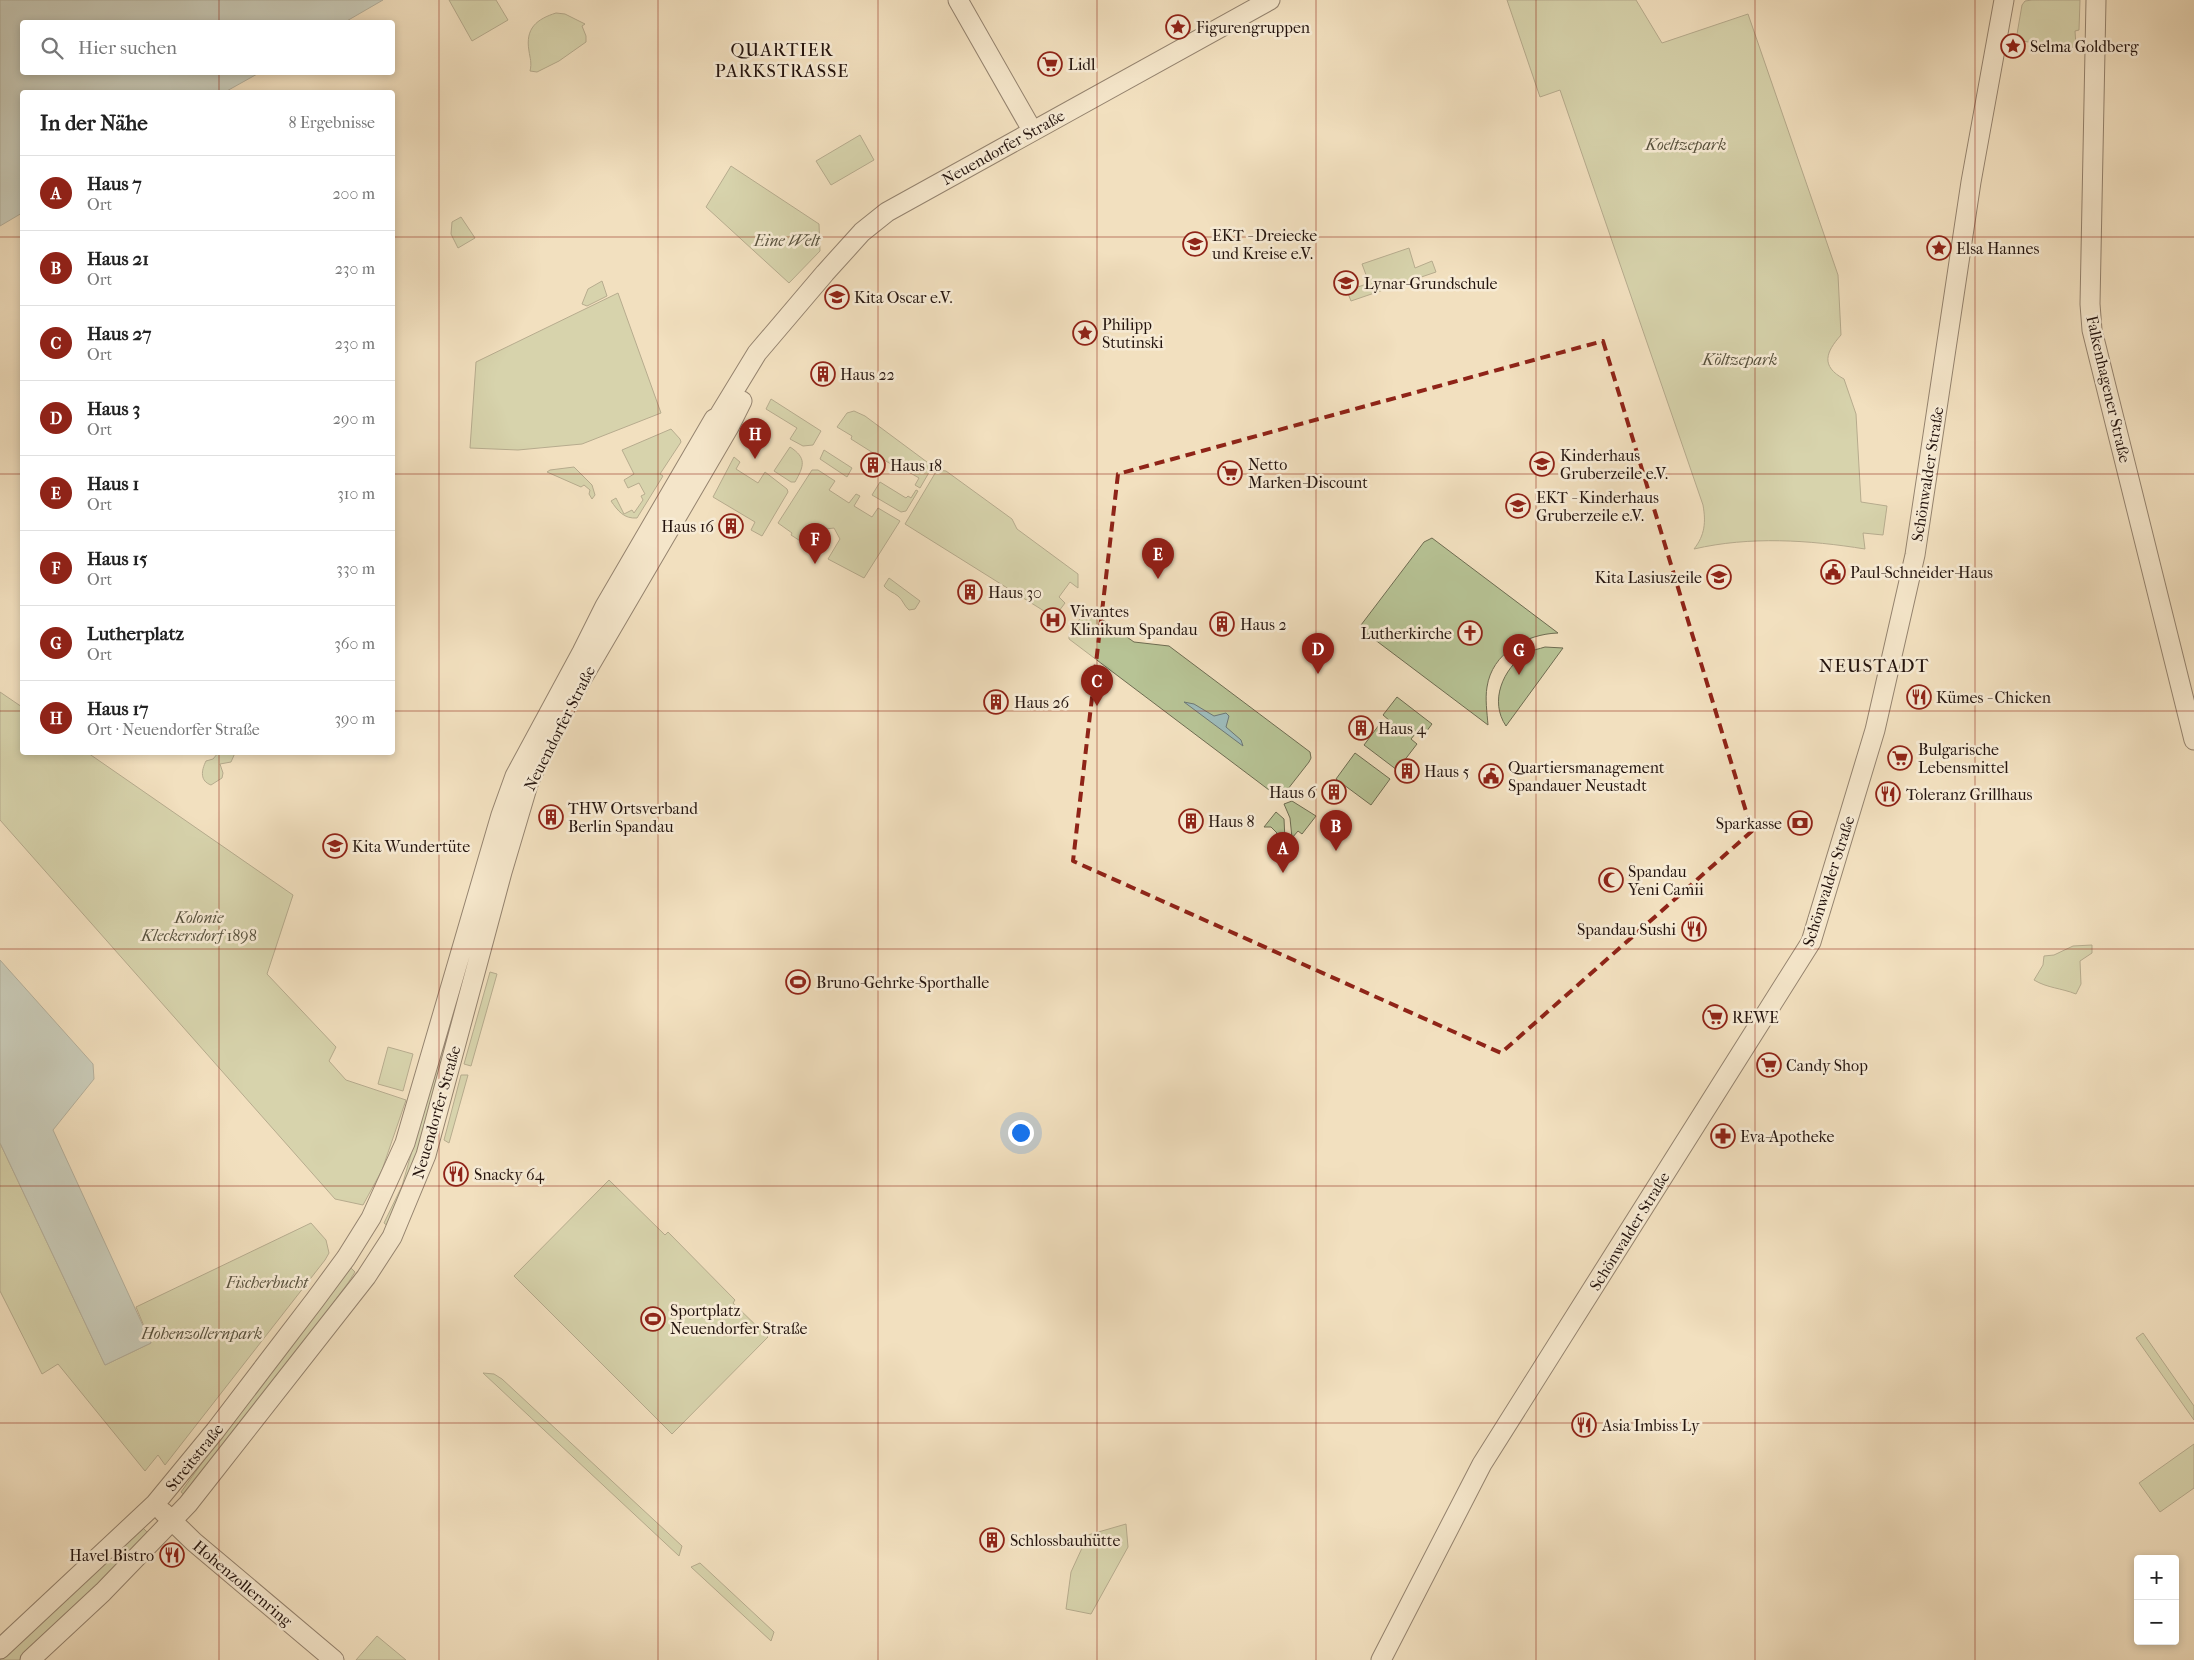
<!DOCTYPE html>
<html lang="de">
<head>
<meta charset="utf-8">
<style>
	:root { --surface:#fff; --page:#f6f6f6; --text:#222; --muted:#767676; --line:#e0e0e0; --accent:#8f2418 }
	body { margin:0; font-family:"IM FELL French Canon",serif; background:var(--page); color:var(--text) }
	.controls { position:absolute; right:15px; bottom:15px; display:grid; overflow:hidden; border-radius:5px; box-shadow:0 2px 8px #0003 }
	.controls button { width:45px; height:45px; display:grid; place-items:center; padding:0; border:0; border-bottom:1px solid var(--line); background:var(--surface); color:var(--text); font:25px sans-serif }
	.you { position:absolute; left:1020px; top:1132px; width:18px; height:18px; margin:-12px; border:4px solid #fff; border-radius:50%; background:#1a73e8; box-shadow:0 0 0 8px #1a73e833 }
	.badge { display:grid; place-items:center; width:32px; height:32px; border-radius:50%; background:var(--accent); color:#fff; font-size:16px; font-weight:700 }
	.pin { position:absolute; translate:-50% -41px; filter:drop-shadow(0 1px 2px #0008) }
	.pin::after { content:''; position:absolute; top:26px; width:18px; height:15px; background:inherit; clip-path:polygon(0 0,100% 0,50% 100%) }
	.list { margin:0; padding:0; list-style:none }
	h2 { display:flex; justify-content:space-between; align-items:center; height:65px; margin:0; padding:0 20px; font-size:21px }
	h2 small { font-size:16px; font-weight:400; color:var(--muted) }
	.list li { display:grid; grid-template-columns:32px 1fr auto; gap:15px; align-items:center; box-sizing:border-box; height:75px; padding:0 20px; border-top:1px solid var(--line) }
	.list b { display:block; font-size:19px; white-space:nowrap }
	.list p { margin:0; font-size:16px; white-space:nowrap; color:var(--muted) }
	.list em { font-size:16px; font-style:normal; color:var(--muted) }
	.icon { flex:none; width:28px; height:28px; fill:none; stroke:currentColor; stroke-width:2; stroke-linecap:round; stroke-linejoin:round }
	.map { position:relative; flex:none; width:2194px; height:1660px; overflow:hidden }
	.search { position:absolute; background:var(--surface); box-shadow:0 2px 8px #0003; left:20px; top:20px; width:375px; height:55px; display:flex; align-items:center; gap:12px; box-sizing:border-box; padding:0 18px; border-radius:5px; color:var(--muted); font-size:19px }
	.panel { position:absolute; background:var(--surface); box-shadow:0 2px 8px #0003; left:20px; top:90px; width:375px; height:665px; border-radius:5px }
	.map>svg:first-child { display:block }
	.green { fill:#b7c395; stroke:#6e6c52 }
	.water { fill:#9dbbba; stroke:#6d7875 }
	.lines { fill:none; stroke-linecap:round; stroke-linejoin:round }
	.secondary-casing { stroke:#24140e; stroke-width:21 }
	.secondary { stroke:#f7ebd5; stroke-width:19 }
	.marked { fill:none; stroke:#8f2418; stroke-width:4; stroke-dasharray:10 6; stroke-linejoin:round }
	.grid { fill:none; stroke:#8f2418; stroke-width:1; stroke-opacity:0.55 }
	.labels { text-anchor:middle; stroke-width:5; stroke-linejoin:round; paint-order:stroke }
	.poi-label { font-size:16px; fill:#24140e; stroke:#f7ebd5; text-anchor:start }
	.park-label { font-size:16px; font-style:italic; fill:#57513d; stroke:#f7ebd5 }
	.street-label { font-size:16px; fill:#24140e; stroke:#f7ebd5 }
	.neighbourhood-label { font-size:18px; letter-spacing:1px; fill:#24140e; stroke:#f7ebd5 }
	.quarter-label { font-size:19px; letter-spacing:1px; fill:#24140e; stroke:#f7ebd5 }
</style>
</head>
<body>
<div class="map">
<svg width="2194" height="1660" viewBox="0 0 2194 1660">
	<rect width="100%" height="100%" fill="#f2e0bf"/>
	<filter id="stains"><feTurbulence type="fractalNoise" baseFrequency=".004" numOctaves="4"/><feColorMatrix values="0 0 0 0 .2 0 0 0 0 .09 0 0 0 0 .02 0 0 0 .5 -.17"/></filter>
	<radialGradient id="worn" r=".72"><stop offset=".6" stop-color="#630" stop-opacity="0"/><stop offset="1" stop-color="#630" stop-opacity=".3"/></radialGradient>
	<!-- green -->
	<path class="green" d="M449 0H496L508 20 472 41Z
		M1507 0H1636L1662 43 1748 14 1838 275 1841 335C1826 352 1820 366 1844 379L1856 414 1861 502 1887 506 1883 535 1863 533 1865 549C1809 540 1750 536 1694 549 1705 535 1706 522 1703 505L1560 90 1540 97Z
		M2032 0H2080L2079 30 2075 31 2076 46 2071 49 2016 40 2022 5 2025 1Z
		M556 13 565 14 585 24 582 26 586 36V42L559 61 537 72 530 71C532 63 530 58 529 51 525 28 537 19 556 13Z
		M860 135 874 160 831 185 816 161Z
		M731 166 819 224 820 251 789 283 706 207Z
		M461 217 475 238 458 248 451 234 452 222Z
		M1409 248 1415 268 1432 261 1436 272 1351 301 1347 291 1369 283 1362 264Z
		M602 281 607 296 587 306 582 304 588 289Z
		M618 293 661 413 582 444 518 450 470 448 476 362Z
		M771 399 821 431 813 445 803 446 790 439 797 428 766 409Z
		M854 411 865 416 931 465V469L920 488 915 485 919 478 907 471 905 473 851 439 852 436 837 427 847 413Z
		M671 429 680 439 681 442 660 474 663 476 637 518C624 519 618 511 611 501L616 498 624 514 632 510 634 513 643 500 641 496 645 494 639 483 628 488 624 480 634 474 622 450Z
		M790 447C807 458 804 466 795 482H791L774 471Z
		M824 450 852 468 847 477 820 459Z
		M734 457 740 462 736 469 758 483 765 472 787 489 788 492 762 536 751 530 755 522 713 497Z
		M574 467 592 485 595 495 592 499 589 494 590 490 584 485 581 487 547 472 550 470Z
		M812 470H818L835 481 829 490 849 503 856 494 860 496 854 506 872 517 878 508 900 521 864 578 828 559 840 539 834 528 818 530 808 546 791 535 792 533 778 523Z
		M937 470 946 471 1012 519 1017 529 1078 574V588L1070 582 1059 597 1065 603 1059 611 1049 613 1044 611 905 524Z
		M880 482 906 498 908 496 911 498 916 490 918 491 906 511 901 512 872 495Z
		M1432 538 1558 633C1526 634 1492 653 1487 687 1485 699 1487 712 1488 725L1362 630 1361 625 1424 542Z
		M889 578 920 601 915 609 909 610C904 606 903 600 898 596 893 592 888 591 884 586Z
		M1090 611 1134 642 1169 646 1310 752 1311 758 1309 762 1284 794 1277 795 1273 793 1069 639V634L1084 613Z
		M1545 647 1563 648 1506 726C1489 701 1503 669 1526 653 1532 650 1539 649 1545 647Z
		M0 692 22 707V752L88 753 293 895 267 974 336 1047 329 1061 346 1080 406 1100 382 1170 363 1205 335 1199 0 820Z
		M1397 697 1432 724 1426 732 1420 728 1411 739 1417 744 1397 770 1364 745 1379 725 1384 729 1390 721 1383 715Z
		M218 753H235L231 762 220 764 223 773 222 778 211 785C200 781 201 771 206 761L213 759Z
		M1355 753 1390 779 1371 805 1336 779Z
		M1292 801 1316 816 1302 834 1298 831 1292 838 1290 818 1284 804Z
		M1276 812 1284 819 1285 840 1279 850 1272 844 1277 833 1271 827H1264Z
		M2092 945V953L2080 961 2081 984 2076 994C2061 988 2047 988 2034 980L2043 965 2044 956 2054 955 2073 946Z
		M465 965 470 966 421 1148 389 1227 384 1223 402 1186Z
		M490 972 497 974 471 1066 464 1064Z
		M388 1047 413 1054 403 1091 378 1084Z
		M461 1075H468L449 1143 444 1140Z
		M0 1143 105 1365 151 1343 136 1307 311 1223 326 1240 329 1253 325 1260 165 1465 158 1455 145 1471 58 1364 42 1374 0 1291Z
		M609 1180 665 1235 668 1232 735 1300 733 1303 768 1337 672 1434 514 1276Z
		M350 1267 355 1272 348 1283 188 1498 181 1492 204 1460 221 1434Z
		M2143 1333 2194 1406V1420L2136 1338Z
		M483 1373 494 1374 502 1379 682 1546 679 1556Z
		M2194 1444V1488L2160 1512 2139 1483Z
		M1126 1524 1128 1547 1091 1614 1066 1609 1071 1572 1088 1535Z
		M142 1527 149 1534 120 1561 104 1581 21 1660H0Z
		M700 1563 774 1632 771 1641 691 1567Z
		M377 1636 406 1660H356Z"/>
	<!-- water -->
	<path class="water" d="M0 0H383L345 22H22V72L259 73 225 92H22V213L0 226Z
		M1184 702 1194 704 1214 716 1226 713 1229 716 1226 727 1241 740 1243 746Z
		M0 960 93 1064 94 1079 53 1130 151 1343 105 1365 0 1143Z"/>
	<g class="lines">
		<!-- secondary casing -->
		<g class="secondary-casing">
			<path id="secondary" d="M958 0 1032 130
				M2096 0 2090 304 2092 330 2194 740
				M163 1512 194 1542 334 1660
				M0 1649 155 1504 215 1431 315 1300 346 1258 371 1218 405 1143 501 815 515 776 582 652 605 606 714 419 718 417 757 353 825 273 862 232 887 212 1270 0
				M30 1660 103 1592 188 1504 366 1277 392 1237 426 1155 502 872 529 781 566 706 729 427 742 401
				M1381 1660 1482 1464 1811 942 1875 730 1915 555 1971 182 2004 0"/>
		</g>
		<!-- secondary -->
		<use href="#secondary" class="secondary"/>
	</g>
	<!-- marked area -->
	<path d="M0 0H2194V1660H0ZM1603 341 1752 831 1501 1053 1073 861 1118 474Z" fill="#f2e0bf" fill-opacity=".55" fill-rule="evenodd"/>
	<path class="marked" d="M1603 341 1752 831 1501 1053 1073 861 1118 474Z"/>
	<!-- grid -->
	<path class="grid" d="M219 0V22M439 0V1660M658 0V1660M878 0V1660M1097 0V1660M1316 0V1660M1536 0V1660M1755 0V1660M1975 0V1660M219 72V92M0 237H22M392 237H2194M0 474H22M392 474H2194M0 711H22M392 711H2194M219 752V1660M0 949H2194M0 1186H2194M0 1423H2194"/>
	<!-- icons -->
	<defs>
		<g id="sight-ring" transform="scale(1.25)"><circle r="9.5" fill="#f7ebd5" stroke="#8f2418" stroke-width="1.5"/><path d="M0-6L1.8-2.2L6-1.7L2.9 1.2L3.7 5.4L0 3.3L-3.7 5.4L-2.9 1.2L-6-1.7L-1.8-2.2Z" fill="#8f2418"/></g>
		<g id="supermarket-ring" transform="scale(1.25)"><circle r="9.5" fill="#f7ebd5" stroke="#8f2418" stroke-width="1.5"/><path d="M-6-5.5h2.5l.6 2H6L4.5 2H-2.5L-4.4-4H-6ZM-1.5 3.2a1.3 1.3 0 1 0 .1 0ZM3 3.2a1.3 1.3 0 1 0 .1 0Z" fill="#8f2418"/></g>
		<g id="school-ring" transform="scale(1.25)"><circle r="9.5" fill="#f7ebd5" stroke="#8f2418" stroke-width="1.5"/><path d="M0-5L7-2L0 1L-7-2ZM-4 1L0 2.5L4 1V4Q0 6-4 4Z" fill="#8f2418"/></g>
		<g id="building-ring" transform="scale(1.25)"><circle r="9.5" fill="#f7ebd5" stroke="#8f2418" stroke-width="1.5"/><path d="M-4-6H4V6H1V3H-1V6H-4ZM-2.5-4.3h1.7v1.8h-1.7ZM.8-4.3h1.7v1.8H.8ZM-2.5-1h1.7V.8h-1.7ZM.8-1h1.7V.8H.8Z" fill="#8f2418"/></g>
		<g id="civic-ring" transform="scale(1.25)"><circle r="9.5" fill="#f7ebd5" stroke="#8f2418" stroke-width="1.5"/><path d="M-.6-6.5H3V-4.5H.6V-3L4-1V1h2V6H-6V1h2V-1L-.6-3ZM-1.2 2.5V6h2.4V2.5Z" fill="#8f2418"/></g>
		<g id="hospital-ring" transform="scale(1.25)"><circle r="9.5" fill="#f7ebd5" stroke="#8f2418" stroke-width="1.5"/><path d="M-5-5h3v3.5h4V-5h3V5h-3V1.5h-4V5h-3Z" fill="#8f2418"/></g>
		<g id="church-ring" transform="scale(1.25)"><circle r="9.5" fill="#f7ebd5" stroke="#8f2418" stroke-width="1.5"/><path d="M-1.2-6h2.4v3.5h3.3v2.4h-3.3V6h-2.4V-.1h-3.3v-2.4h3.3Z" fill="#8f2418"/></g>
		<g id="restaurant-ring" transform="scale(1.25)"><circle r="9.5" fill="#f7ebd5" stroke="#8f2418" stroke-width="1.5"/><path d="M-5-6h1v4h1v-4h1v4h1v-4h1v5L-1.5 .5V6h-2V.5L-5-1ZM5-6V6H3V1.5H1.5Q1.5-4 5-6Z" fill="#8f2418"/></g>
		<g id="bank-ring" transform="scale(1.25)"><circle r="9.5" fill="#f7ebd5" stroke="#8f2418" stroke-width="1.5"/><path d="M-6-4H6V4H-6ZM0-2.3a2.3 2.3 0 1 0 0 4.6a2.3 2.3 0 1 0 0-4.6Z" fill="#8f2418"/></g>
		<g id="mosque-ring" transform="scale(1.25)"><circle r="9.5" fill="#f7ebd5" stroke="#8f2418" stroke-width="1.5"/><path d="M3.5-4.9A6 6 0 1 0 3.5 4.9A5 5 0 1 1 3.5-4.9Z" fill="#8f2418"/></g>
		<g id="stadium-ring" transform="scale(1.25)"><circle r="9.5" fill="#f7ebd5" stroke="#8f2418" stroke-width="1.5"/><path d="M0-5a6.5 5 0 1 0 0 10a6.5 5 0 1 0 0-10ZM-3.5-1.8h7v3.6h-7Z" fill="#8f2418"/></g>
		<g id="pharmacy-ring" transform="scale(1.25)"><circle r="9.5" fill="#f7ebd5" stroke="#8f2418" stroke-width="1.5"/><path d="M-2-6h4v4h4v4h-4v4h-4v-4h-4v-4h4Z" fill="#8f2418"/></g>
	</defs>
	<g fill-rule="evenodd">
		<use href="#sight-ring" x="1178" y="27"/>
		<use href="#sight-ring" x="2013" y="46"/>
		<use href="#supermarket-ring" x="1050" y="64"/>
		<use href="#school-ring" x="1195" y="244"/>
		<use href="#sight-ring" x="1939" y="248"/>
		<use href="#school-ring" x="1346" y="283"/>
		<use href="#school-ring" x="837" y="297"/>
		<use href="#sight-ring" x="1085" y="333"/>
		<use href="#building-ring" x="823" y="374"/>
		<use href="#school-ring" x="1542" y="464"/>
		<use href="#building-ring" x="873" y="465"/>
		<use href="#supermarket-ring" x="1230" y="473"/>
		<use href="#school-ring" x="1518" y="506"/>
		<use href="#building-ring" x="731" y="526"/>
		<use href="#civic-ring" x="1833" y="572"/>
		<use href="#school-ring" x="1719" y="577"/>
		<use href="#building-ring" x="970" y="592"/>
		<use href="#hospital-ring" x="1053" y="620"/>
		<use href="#building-ring" x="1222" y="624"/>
		<use href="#church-ring" x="1470" y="633"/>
		<use href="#restaurant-ring" x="1919" y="697"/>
		<use href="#building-ring" x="996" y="702"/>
		<use href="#building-ring" x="1361" y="728"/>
		<use href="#supermarket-ring" x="1900" y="758"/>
		<use href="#building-ring" x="1407" y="771"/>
		<use href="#civic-ring" x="1491" y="776"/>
		<use href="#building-ring" x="1334" y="792"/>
		<use href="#restaurant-ring" x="1888" y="794"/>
		<use href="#building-ring" x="551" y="817"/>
		<use href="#building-ring" x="1191" y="821"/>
		<use href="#bank-ring" x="1800" y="823"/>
		<use href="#school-ring" x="335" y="846"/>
		<use href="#mosque-ring" x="1611" y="880"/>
		<use href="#restaurant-ring" x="1694" y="929"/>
		<use href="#stadium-ring" x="798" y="982"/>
		<use href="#supermarket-ring" x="1715" y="1017"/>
		<use href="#supermarket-ring" x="1769" y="1065"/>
		<use href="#pharmacy-ring" x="1723" y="1136"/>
		<use href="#restaurant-ring" x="456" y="1174"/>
		<use href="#stadium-ring" x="653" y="1319"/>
		<use href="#restaurant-ring" x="1584" y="1425"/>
		<use href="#building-ring" x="992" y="1540"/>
		<use href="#restaurant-ring" x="172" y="1555"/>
	</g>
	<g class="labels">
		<!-- poi labels -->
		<g class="poi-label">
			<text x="1196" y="33">Figurengruppen</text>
			<text x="2030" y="52">Selma Goldberg</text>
			<text x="1068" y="70">Lidl</text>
			<text x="1212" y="241">EKT - Dreiecke<tspan x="1212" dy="18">und Kreise e.V.</tspan></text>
			<text x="1956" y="254">Elsa Hannes</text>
			<text x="1364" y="289">Lynar-Grundschule</text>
			<text x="854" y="303">Kita Oscar e.V.</text>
			<text x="1102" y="330">Philipp<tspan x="1102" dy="18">Stutinski</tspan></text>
			<text x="840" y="380">Haus 22</text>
			<text x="1560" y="461">Kinderhaus<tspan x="1560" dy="18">Gruberzeile e.V.</tspan></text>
			<text x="1248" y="470">Netto<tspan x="1248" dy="18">Marken-Discount</tspan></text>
			<text x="890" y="471">Haus 18</text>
			<text x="1536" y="503">EKT - Kinderhaus<tspan x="1536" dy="18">Gruberzeile e.V.</tspan></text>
			<text x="714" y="532" text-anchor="end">Haus 16</text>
			<text x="1850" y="578">Paul-Schneider-Haus</text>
			<text x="1702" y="583" text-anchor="end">Kita Lasiuszeile</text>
			<text x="988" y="598">Haus 30</text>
			<text x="1070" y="617">Vivantes<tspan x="1070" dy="18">Klinikum Spandau</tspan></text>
			<text x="1240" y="630">Haus 2</text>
			<text x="1452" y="639" text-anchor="end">Lutherkirche</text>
			<text x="1936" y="703">Kümes - Chicken</text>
			<text x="1014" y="708">Haus 26</text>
			<text x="1378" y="734">Haus 4</text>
			<text x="1918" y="755">Bulgarische<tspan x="1918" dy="18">Lebensmittel</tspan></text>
			<text x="1508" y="773">Quartiersmanagement<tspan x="1508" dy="18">Spandauer Neustadt</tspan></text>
			<text x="1424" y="777">Haus 5</text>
			<text x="1316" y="798" text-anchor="end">Haus 6</text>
			<text x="1906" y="800">Toleranz Grillhaus</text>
			<text x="568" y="814">THW Ortsverband<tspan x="568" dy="18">Berlin Spandau</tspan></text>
			<text x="1208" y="827">Haus 8</text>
			<text x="1782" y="829" text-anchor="end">Sparkasse</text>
			<text x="352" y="852">Kita Wundertüte</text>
			<text x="1628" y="877">Spandau<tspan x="1628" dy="18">Yeni Camii</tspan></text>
			<text x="1676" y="935" text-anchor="end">Spandau Sushi</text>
			<text x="816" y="988">Bruno-Gehrke-Sporthalle</text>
			<text x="1732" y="1023">REWE</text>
			<text x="1786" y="1071">Candy Shop</text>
			<text x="1740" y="1142">Eva-Apotheke</text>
			<text x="474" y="1180">Snacky 64</text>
			<text x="670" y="1316">Sportplatz<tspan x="670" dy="18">Neuendorfer Straße</tspan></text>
			<text x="1602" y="1431">Asia Imbiss Ly</text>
			<text x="1010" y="1546">Schlossbauhütte</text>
			<text x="154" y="1561" text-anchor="end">Havel Bistro</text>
		</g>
		<!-- park labels -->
		<g class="park-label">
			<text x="1686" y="150">Koeltzepark</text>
			<text x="787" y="246">Eine Welt</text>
			<text x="1740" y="365">Költzepark</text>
			<text x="199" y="923">Kolonie<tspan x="199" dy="18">Kleckersdorf 1898</tspan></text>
			<text x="267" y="1288">Fischerbucht</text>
			<text x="202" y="1339">Hohenzollernpark</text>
		</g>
		<!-- street labels -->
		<g class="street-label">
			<text transform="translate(1003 147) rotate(-29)" y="6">Neuendorfer Straße</text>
			<text transform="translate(2109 389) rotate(77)" y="6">Falkenhagener Straße</text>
			<text transform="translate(1927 474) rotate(-81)" y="6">Schönwalder Straße</text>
			<text transform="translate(559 728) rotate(-63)" y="6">Neuendorfer Straße</text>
			<text transform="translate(1828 881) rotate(-72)" y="6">Schönwalder Straße</text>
			<text transform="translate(436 1112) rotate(-74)" y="6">Neuendorfer Straße</text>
			<text transform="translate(1629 1231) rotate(-58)" y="6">Schönwalder Straße</text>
			<text transform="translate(194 1457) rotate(-51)" y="6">Streitstraße</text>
			<text transform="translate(243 1583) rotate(40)" y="6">Hohenzollernring</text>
		</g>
		<!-- neighbourhood labels -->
		<g class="neighbourhood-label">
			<text x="782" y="56">QUARTIER<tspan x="782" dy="21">PARKSTRASSE</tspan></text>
		</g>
		<!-- quarter labels -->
		<g class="quarter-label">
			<text x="1874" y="672">NEUSTADT</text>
		</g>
	</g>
	<rect width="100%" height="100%" filter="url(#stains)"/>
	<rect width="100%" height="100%" fill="url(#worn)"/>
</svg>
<div class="controls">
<button>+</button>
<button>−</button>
</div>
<div class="you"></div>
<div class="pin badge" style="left:1283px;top:873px">A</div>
<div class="pin badge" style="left:1336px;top:851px">B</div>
<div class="pin badge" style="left:1097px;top:706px">C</div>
<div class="pin badge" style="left:1318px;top:674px">D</div>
<div class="pin badge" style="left:1158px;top:579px">E</div>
<div class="pin badge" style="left:815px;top:564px">F</div>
<div class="pin badge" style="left:1519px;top:675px">G</div>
<div class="pin badge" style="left:755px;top:459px">H</div>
<div class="search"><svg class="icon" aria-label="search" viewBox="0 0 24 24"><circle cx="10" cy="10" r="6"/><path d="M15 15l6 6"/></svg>Hier suchen</div>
<section class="panel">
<h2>In der Nähe<small>8 Ergebnisse</small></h2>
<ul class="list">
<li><span class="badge">A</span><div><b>Haus 7</b><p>Ort</p></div><em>200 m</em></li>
<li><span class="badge">B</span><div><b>Haus 21</b><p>Ort</p></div><em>230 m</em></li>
<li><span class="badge">C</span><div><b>Haus 27</b><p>Ort</p></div><em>230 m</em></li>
<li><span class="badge">D</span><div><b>Haus 3</b><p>Ort</p></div><em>290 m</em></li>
<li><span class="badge">E</span><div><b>Haus 1</b><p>Ort</p></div><em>310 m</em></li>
<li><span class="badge">F</span><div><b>Haus 15</b><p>Ort</p></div><em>330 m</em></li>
<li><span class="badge">G</span><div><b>Lutherplatz</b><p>Ort</p></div><em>360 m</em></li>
<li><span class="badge">H</span><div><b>Haus 17</b><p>Ort · Neuendorfer Straße</p></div><em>390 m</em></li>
</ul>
</section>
</div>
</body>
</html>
